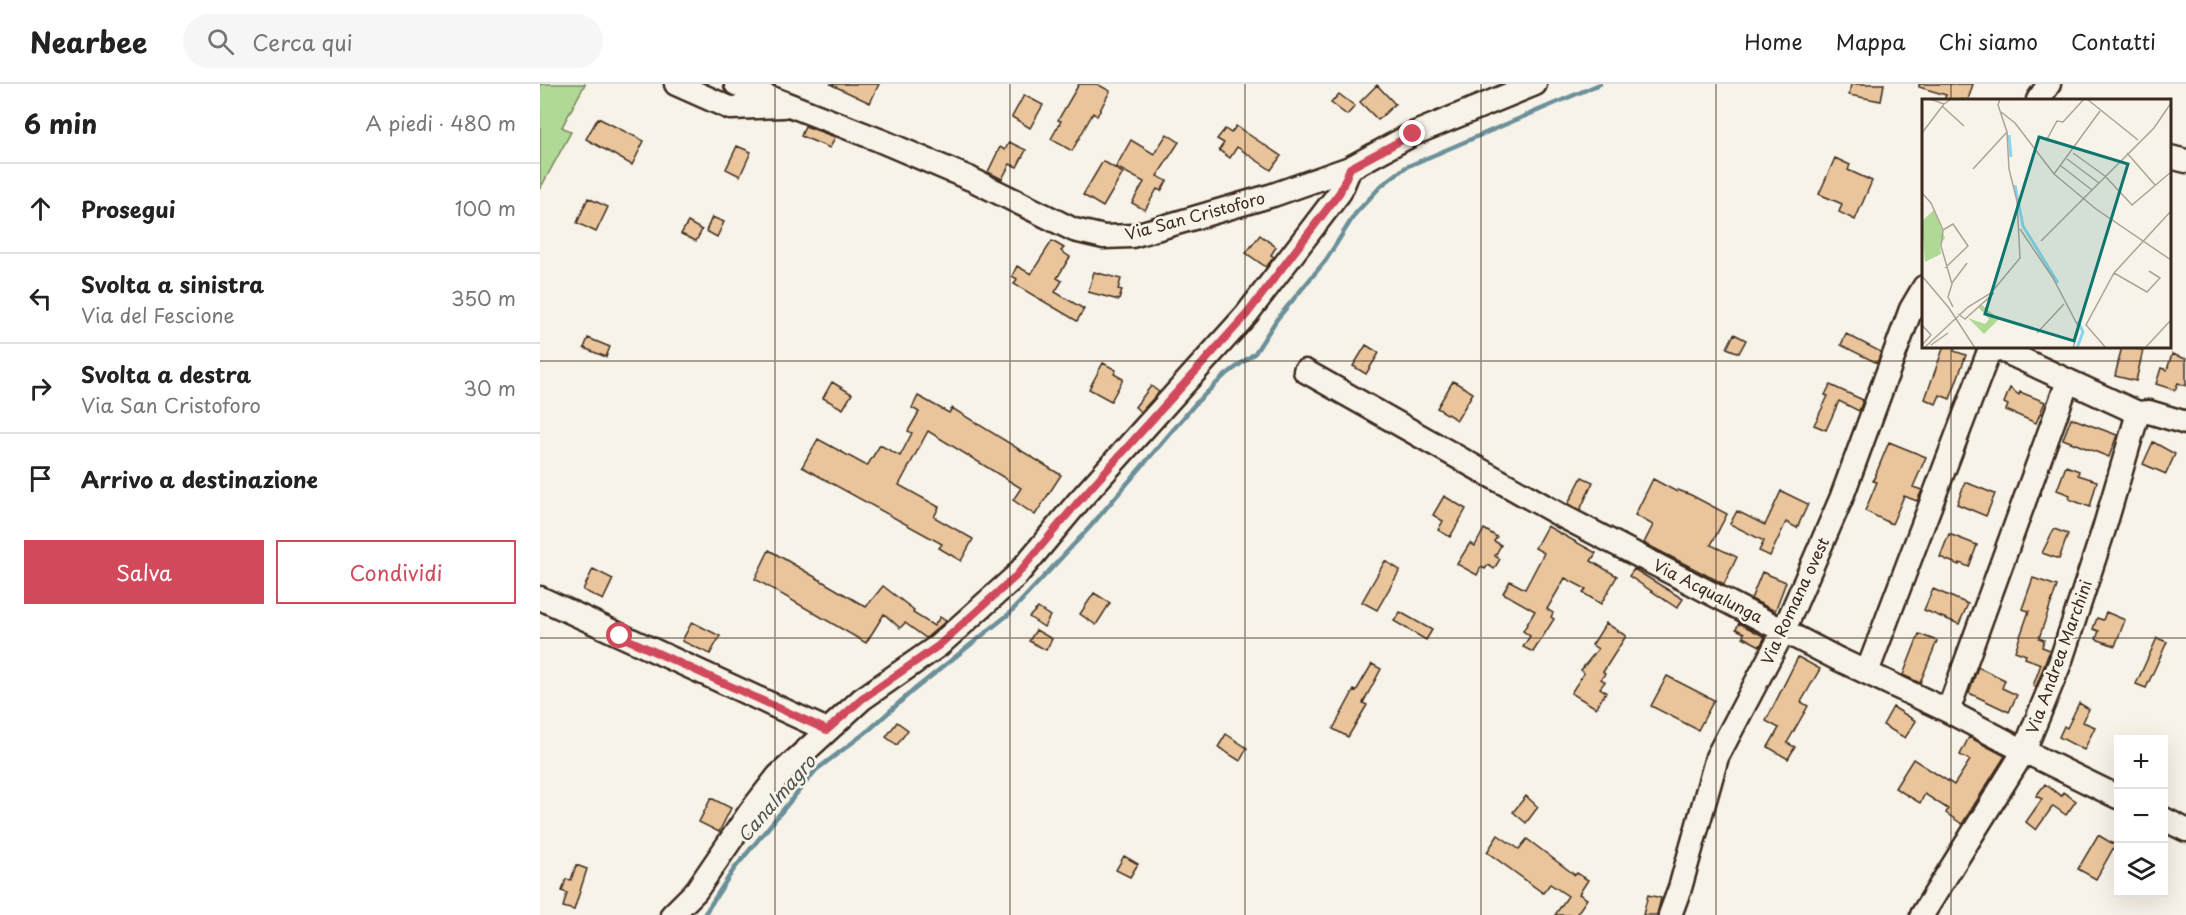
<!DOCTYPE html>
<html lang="it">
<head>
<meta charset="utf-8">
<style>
	:root { --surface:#fff; --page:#f6f6f6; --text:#222; --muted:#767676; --line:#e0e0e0; --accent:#d1495b }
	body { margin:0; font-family:"Playpen Sans",sans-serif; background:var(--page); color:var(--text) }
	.controls { position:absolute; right:18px; bottom:18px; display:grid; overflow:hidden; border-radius:0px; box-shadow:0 6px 24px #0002 }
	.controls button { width:54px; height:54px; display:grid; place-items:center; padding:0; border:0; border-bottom:2px solid var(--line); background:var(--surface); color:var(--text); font:30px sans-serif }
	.stop { position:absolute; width:18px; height:18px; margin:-14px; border:4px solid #d1495b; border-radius:50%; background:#fff }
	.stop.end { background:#d1495b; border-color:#fff; box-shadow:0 2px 6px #0008 }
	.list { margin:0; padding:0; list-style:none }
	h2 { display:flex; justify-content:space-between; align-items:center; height:78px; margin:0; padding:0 24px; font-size:26px }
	h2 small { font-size:20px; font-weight:400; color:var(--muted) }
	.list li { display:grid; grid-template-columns:39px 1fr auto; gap:18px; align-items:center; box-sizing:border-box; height:90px; padding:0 24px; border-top:2px solid var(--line) }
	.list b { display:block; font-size:22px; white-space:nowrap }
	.list p { margin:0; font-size:20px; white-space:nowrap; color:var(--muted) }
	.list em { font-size:20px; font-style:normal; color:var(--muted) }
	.actions { display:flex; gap:12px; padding:18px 24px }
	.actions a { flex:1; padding:14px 0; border:2px solid var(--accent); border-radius:0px; text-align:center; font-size:21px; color:var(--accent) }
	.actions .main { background:var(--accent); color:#fff }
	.icon { flex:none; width:33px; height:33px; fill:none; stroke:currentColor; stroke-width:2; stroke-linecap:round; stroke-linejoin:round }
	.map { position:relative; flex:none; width:1646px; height:831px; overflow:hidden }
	header { display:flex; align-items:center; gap:36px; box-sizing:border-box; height:84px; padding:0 30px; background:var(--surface); border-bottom:2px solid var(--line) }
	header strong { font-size:28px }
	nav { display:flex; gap:33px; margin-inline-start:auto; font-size:21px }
	.search { width:420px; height:54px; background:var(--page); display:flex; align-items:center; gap:15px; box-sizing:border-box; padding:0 21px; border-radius:33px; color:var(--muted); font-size:22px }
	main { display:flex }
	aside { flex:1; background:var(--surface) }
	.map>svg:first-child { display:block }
	.green { fill:#b0d996; stroke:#76825a; stroke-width:1.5 }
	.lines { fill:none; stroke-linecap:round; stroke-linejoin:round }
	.stream { stroke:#6c909a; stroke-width:4.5 }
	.building { fill:#eac59b; stroke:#3b2a1e; stroke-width:1.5 }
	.minor-casing { stroke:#3b2a1e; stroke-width:27 }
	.minor { stroke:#f7f3e8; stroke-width:22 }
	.route { stroke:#d1495b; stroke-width:8 }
	.grid { fill:none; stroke:#3b2a1e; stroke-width:1.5; stroke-opacity:0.55 }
	.labels { text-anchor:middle; stroke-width:5; stroke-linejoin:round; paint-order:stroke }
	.street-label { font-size:16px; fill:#3b2a1e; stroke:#f7f3e8 }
	.water-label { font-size:18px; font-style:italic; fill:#4f5452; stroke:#f7f3e8 }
	.inset-river { fill:none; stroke:#8cd4ed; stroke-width:3 }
	.inset-road { fill:none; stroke:#aca397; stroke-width:1.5 }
	.view { fill:#0f766e; fill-opacity:0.15; stroke:#0f766e; stroke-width:3 }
	.inset-edge { fill:none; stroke:#3b2a1e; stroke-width:3 }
</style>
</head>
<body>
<header>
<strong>Nearbee</strong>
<div class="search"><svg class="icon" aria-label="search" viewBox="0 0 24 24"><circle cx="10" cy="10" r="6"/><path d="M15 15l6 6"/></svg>Cerca qui</div>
<nav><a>Home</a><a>Mappa</a><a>Chi siamo</a><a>Contatti</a></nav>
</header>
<main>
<aside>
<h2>6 min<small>A piedi · 480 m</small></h2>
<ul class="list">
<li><svg class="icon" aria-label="ahead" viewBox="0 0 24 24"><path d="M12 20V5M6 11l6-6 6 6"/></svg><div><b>Prosegui</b></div><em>100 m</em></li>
<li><svg class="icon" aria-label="left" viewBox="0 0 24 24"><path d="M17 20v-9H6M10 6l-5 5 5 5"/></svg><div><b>Svolta a sinistra</b><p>Via del Fescione</p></div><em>350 m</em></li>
<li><svg class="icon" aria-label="right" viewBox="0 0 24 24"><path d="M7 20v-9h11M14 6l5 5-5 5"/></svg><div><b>Svolta a destra</b><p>Via San Cristoforo</p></div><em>30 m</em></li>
<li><svg class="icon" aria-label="arrive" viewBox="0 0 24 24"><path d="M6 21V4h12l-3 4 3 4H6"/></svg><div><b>Arrivo a destinazione</b></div></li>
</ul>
<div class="actions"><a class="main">Salva</a><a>Condividi</a></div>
</aside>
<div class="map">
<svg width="1646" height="831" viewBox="0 0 1646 831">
	<rect width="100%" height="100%" fill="#f7f3e8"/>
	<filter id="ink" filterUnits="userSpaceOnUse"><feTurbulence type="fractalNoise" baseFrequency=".0167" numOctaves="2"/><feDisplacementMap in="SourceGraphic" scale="12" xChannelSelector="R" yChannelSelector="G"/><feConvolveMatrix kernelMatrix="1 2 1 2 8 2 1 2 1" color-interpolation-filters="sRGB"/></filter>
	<g filter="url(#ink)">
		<!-- green -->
		<path class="green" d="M0 0H45L22 43 31 48 0 105Z"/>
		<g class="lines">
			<!-- stream -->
			<path class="stream" d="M164 831 194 785 276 686 329 646 370 609 469 530 550 443 656 319 683 293 715 269 737 235 786 176 815 130 842 101 866 83 1060 0"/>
		</g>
		<!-- building -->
		<path class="building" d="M290 0H339L330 19Z
			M539 0H557L570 7 557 32 553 29 532 67 511 55 521 37 518 36Z
			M1311 0H1344L1341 17 1309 11Z
			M1379 0H1433L1428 16H1404L1406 11 1379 3Z
			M837 1 855 20 838 36 820 18Z
			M799 10 815 22 807 31 791 19Z
			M484 11 503 21 490 44 472 33Z
			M58 34 104 57 92 81 46 55Z
			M265 42 295 53 290 64 261 52Z
			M696 42 741 72 731 86 697 63 690 74 679 66 684 59 677 55 685 45 691 49Z
			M627 50 639 58 617 92 627 97 621 107 617 105 605 126 592 119 604 98 576 83 591 56 614 70Z
			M469 58 486 66 477 83 470 80 462 95 448 88 460 63 465 66Z
			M197 62 211 68 200 92 186 85Z
			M1295 74 1310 81 1308 86 1332 97 1315 136 1299 128 1302 120 1279 110Z
			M563 77 583 89 563 123 543 111Z
			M48 114 68 123 56 148 37 139Z
			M172 133 184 138 177 153 166 147Z
			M148 138 162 146 156 157 141 150Z
			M720 151 736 163 731 171 734 173 726 183 706 169Z
			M512 157 524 164 521 167 530 173 517 194 522 197 515 208 544 225 537 237 474 200 477 195 472 192 477 182 491 190Z
			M554 188 581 195 578 205 582 206 579 216 548 208Z
			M1194 250 1206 256 1199 269 1187 264Z
			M1306 250 1341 268 1337 279 1301 261Z
			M48 254 70 263 66 273 44 264Z
			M826 261 839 269 826 290 813 282Z
			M1404 262H1416L1414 267 1426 271 1410 315 1400 311 1396 320 1385 315Z
			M1582 262 1603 266 1596 297 1575 292Z
			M1632 270 1646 275V302L1638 299 1635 306 1616 300 1621 284 1627 286Z
			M563 279 576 286 574 290 583 295 571 317 549 305Z
			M913 297 933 309 917 336 897 324Z
			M292 298 312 310 303 325 283 314Z
			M1290 301 1323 316 1319 327 1299 317 1286 346 1274 341 1288 312 1285 311Z
			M611 302 619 308 601 328 595 323Z
			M1470 304 1479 311 1480 308 1505 318 1496 339 1466 326 1468 321 1464 319Z
			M378 312 409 329 412 324 521 391 495 431 473 416 481 404 388 347 359 401 399 423 394 433 433 455 421 477 399 464 402 460 262 383 278 355 327 382 340 361 360 372 372 349 368 347 379 328 372 324Z
			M1531 334 1577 351 1569 373 1523 355Z
			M1349 358 1386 373 1373 403 1382 406 1377 417 1364 412 1352 440 1325 427 1337 398 1333 397Z
			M1613 358 1635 370 1626 390 1603 380Z
			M1526 382 1539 387 1538 391 1557 397 1550 423 1529 415 1530 411 1517 406Z
			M1042 393 1053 398 1040 426 1028 420Z
			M1113 395 1137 408 1138 406 1151 411 1187 430 1171 461 1197 473 1184 500 1104 459 1113 441 1095 431Z
			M1425 398 1455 410 1446 432 1417 420Z
			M1241 407 1268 420 1257 444 1246 438 1230 472 1219 467 1224 457 1190 440 1197 427 1225 441Z
			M904 412 926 425 910 453 898 446 903 437 893 431Z
			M1007 442 1056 469 1051 477 1077 492 1061 520 1043 509 1046 505 1025 494 1007 525 1013 529 1011 533 1014 535 993 568 983 563 990 552 983 547 995 527 963 509 970 497 985 505 1004 469 995 464Z
			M944 445 957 453 954 457 961 461 955 472 960 475 954 485 948 481 945 485 941 483 937 491 917 480 930 459 935 462Z
			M1514 445 1528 450 1519 475 1502 469Z
			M1409 450 1437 461 1429 483 1420 479 1419 481 1400 473Z
			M229 466 326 523 343 502 374 526 373 529 394 542 400 533 406 537 386 554 365 539 360 544 344 530 326 559 215 495Z
			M845 477 860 486 837 526 822 518Z
			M53 485 73 495 63 516 43 506Z
			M1094 485 1143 515 1137 524 1089 492Z
			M1222 488 1246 498 1235 527 1211 515Z
			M1493 494 1517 502 1499 554 1504 556 1502 563 1510 566 1496 603 1493 602 1501 580 1485 574 1486 571 1475 567 1489 527 1482 525Z
			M1393 505 1428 520 1419 540 1384 526Z
			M554 509 570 519 556 541 540 530Z
			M498 524 510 532 504 543 489 533Z
			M860 528 892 546 886 556 854 537Z
			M1566 528 1585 536 1575 562 1556 555 1559 547 1553 545 1557 534 1563 536Z
			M152 538 180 552 170 570 142 557Z
			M1066 539 1086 552 1063 588 1065 590 1061 595 1065 598 1060 604 1066 608 1056 624 1031 609 1044 589 1041 586 1058 565 1052 561Z
			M1199 539 1225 553 1220 562 1203 553 1204 549 1196 545Z
			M496 546 512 555 506 566 489 557Z
			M1379 550 1397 557 1380 599 1363 591Z
			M1617 554 1627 558 1606 604 1596 600Z
			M1258 573 1280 585 1261 618 1268 622 1247 659 1255 663 1248 675 1228 663 1239 644 1226 637Z
			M832 580 841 585 823 619 827 621 808 653 793 645 814 606 816 607Z
			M1438 583 1465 596 1462 604 1477 611 1469 628 1429 609Z
			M1127 592 1174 616 1158 646 1111 622Z
			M1539 619 1549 625 1543 638 1555 643 1544 666 1519 653 1524 642 1527 644Z
			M1353 623 1376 637 1365 654 1343 641Z
			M357 638 368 646 357 661 346 653Z
			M686 650 707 664 700 677 678 663Z
			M1429 653 1465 672 1422 740 1406 729 1408 725 1385 710 1380 719 1355 704 1373 675 1414 701 1430 676 1420 671Z
			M1505 700 1521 712 1523 708 1536 717 1526 731 1513 722 1496 746 1486 738 1502 715 1496 712Z
			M986 712 998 723 986 739 973 728Z
			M171 714 191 724 179 748 159 738Z
			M958 751 979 765 987 755 1035 791 1037 789 1048 796 1039 810 1047 815 1036 831H1015L1028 812 1010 800 1003 809 947 768Z
			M1558 751 1575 761 1556 795 1538 785Z
			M584 772 598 780 590 793 576 786Z
			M36 781 47 785 34 826 23 823 27 809 22 807 26 795 31 796Z
			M1108 811 1121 814 1117 831H1103Z"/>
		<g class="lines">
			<!-- minor casing -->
			<g class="minor-casing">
				<path id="minor" d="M136 0 190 24 243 22
					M196 0 339 56 431 95 534 146 564 153 592 152 733 111 810 84 873 50 995 0
					M1498 16 1509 0
					M1630 73 1646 77
					M1453 262 1598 329 1609 328 1646 339
					M765 287 1022 432 1298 575 1408 627 1484 667 1578 713
					M0 514 287 646
					M1327 588 1451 262
					M1408 627 1528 297
					M1624 735 1646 746
					M132 831 156 807 210 728 238 692 322 615 398 562 476 492 538 418 707 230 800 108 810 84
					M1130 831 1140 804 1177 673 1244 546 1301 415 1371 225 1384 203
					M1382 831 1484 667 1520 579 1564 445 1598 329"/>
			</g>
			<!-- minor -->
			<use href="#minor" class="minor"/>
		</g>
	</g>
	<g class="lines" filter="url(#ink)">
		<!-- route -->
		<path class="route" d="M80 552 287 646 322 615 398 562 476 492 538 418 707 230 800 108 810 84 873 50"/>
	</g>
	<!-- grid -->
	<path class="grid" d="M235 0V831M470 0V831M705 0V831M941 0V831M1176 0V831M1411 0V16M1411 262V831M0 277H1646M0 554H1646"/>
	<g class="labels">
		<!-- street labels -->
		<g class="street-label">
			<text transform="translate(655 132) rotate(-15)" y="6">Via San Cristoforo</text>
			<text transform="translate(1168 507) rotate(27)" y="6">Via Acqualunga</text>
			<text transform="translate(1255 517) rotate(-65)" y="6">Via Romana ovest</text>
			<text transform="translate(1519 573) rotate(-70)" y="6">Via Andrea Marchini</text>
		</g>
		<!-- water labels -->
		<g class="water-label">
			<text transform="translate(237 715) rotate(-49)" y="6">Canalmagro</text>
		</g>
	</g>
	<!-- overview -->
	<g transform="translate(1382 15)">
		<rect width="249" height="249" fill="#f7f3e8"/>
		<path d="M12 111 23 139 18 146 19 155 3 163 0 122ZM60 206 77 220 62 235 46 219 63 225 67 220 56 208Z" fill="#b0d996"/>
		<path class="inset-river" d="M87 36 89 58M93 86 101 127 136 184M155 249 161 233 156 222"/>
		<path class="inset-road" d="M8 0 22 5 29 0M165 0 216 41M20 7 42 27M79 13 93 24 132 75 174 110 249 161M0 34 22 5M124 42 135 22 141 23 162 0M151 54 183 77 210 106 249 73M205 54 233 86M145 60 177 84M139 67 170 91M51 70 85 33M132 75 178 12M0 94 9 104 21 131 19 147 30 185 26 198 31 208M98 130 131 179 157 229 151 249M21 131 31 125 46 147 23 169M119 142 232 29 249 4M192 174 225 193 238 179 227 172M0 177 27 209 53 249M30 184 45 164M36 215 43 220 72 194M0 226 9 236 0 246M115 234 142 205M9 246 26 234M2 249 46 208 69 194 98 159 95 102 87 70 85 33 76 6 78 0M184 249 164 226 192 174 249 112M223 249 249 221"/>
		<path class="view" d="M117 38 206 65 152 242 63 215Z"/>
		<rect width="249" height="249" class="inset-edge"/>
	</g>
</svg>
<div class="controls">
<button>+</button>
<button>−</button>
<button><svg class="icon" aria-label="layers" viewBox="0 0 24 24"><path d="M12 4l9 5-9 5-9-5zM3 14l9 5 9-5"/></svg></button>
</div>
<div class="stop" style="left:80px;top:552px"></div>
<div class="stop end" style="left:873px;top:50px"></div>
</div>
</main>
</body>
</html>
